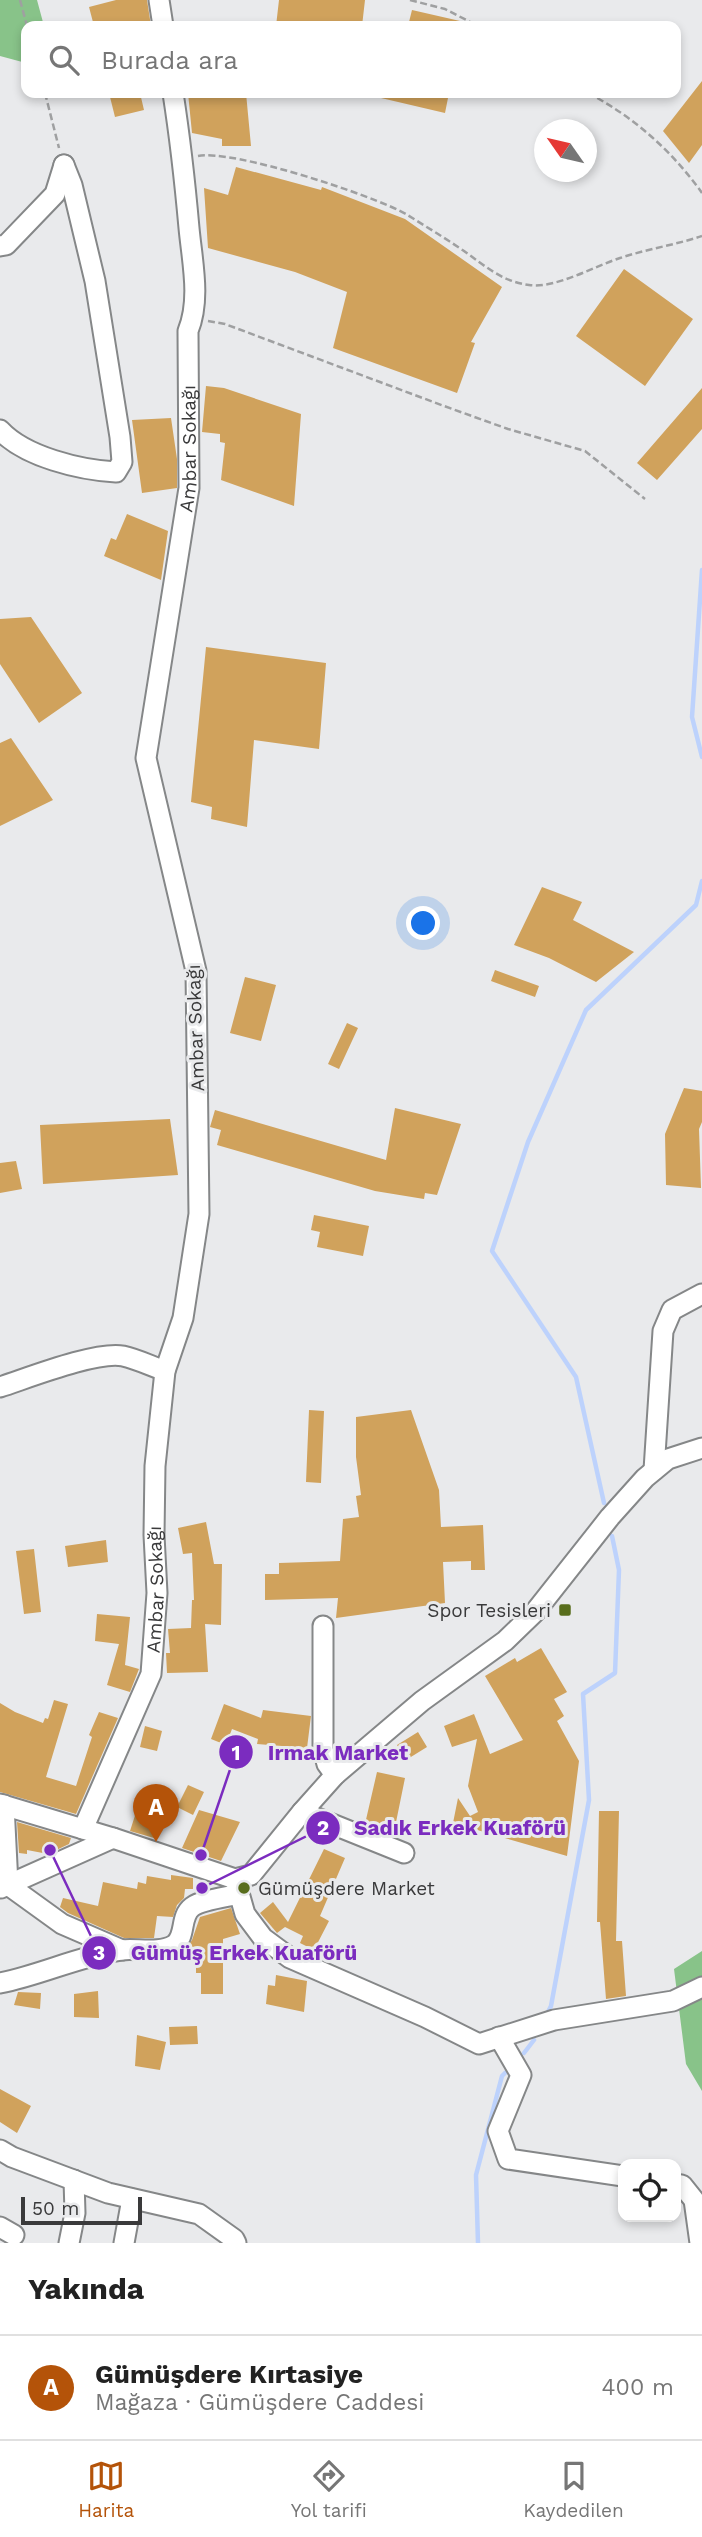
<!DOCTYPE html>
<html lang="tr">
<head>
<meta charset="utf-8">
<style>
	:root { --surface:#fff; --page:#f6f6f6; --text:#222; --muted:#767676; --line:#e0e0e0; --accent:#b45309 }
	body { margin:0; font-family:"Work Sans",sans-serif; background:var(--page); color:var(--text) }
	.controls { position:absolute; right:21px; bottom:21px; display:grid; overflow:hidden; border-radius:14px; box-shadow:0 4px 10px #0003 }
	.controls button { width:63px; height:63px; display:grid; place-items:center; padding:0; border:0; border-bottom:2px solid var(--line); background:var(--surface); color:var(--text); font:35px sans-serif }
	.compass { position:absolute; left:534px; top:119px; width:63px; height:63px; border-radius:50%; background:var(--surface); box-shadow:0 4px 10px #0003; rotate:304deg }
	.scale { position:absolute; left:21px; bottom:18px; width:121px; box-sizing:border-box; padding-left:7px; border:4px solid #3a3a3b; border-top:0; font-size:19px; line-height:24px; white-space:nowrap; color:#3a3a3b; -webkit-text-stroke:5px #e9eaec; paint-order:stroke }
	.you { position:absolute; left:424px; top:924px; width:24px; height:24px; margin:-18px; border:5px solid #fff; border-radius:50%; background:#1a73e8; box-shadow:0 0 0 10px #1a73e833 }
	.badge { display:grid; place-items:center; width:46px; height:46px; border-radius:50%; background:var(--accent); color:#fff; font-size:23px; font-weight:700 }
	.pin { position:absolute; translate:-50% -58px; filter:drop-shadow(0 2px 4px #0008) }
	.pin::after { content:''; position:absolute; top:37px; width:24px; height:21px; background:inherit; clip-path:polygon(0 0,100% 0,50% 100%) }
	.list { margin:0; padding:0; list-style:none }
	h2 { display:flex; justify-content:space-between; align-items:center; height:91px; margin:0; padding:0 28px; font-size:30px }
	h2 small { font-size:23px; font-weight:400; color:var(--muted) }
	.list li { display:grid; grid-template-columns:46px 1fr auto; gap:21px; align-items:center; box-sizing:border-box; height:105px; padding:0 28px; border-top:2px solid var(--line) }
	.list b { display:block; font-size:26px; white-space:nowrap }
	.list p { margin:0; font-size:23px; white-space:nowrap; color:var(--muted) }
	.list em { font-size:23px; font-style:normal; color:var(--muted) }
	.icon { flex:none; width:38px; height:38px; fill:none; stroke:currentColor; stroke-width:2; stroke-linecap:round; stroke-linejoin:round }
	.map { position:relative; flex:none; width:702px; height:2243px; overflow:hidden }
	.search { position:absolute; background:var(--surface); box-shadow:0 4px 10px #0003; left:21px; right:21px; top:21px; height:77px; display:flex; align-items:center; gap:18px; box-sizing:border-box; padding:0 24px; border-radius:14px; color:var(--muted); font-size:26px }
	.sheet { height:196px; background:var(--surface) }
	nav { display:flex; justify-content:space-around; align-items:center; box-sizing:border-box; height:98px; border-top:2px solid var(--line); background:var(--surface); font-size:19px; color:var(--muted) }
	nav a { display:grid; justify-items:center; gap:4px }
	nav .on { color:var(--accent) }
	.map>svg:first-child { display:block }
	.forest { fill:#88c389 }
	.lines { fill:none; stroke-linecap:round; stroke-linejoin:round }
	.stream { stroke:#bdd2fc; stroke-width:4.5 }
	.building { fill:#d0a25c }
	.minor-casing { stroke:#858788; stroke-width:23 }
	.path { stroke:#9fa0a1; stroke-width:2.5; stroke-dasharray:7 3.5; stroke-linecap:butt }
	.minor { stroke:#fff; stroke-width:19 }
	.poi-dot { fill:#586d1c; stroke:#e9eaec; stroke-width:2.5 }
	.labels { text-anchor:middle; stroke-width:6; stroke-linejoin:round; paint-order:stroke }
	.street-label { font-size:19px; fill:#3a3a3b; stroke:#e9eaec }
	.poi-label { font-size:19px; fill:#3a3a3b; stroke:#e9eaec; text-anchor:end }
	.leader { fill:none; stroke:#7b2cbf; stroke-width:2.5 }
	.callout-dot { fill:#7b2cbf; stroke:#e9eaec; stroke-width:2.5 }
	.mark-label { font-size:21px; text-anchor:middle; font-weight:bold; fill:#fff }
	.callout-label { font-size:21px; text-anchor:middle; font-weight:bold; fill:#7b2cbf; stroke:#e9eaec; stroke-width:6; stroke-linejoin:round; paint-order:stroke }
</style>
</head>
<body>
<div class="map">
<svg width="702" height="2243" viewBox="0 0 702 2243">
	<rect width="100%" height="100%" fill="#e9eaec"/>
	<!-- forest -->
	<path class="forest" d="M0 0H37L44 26H26V63L0 56Z
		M702 1951V2091L686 2064 674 1969Z"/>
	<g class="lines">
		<!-- stream -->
		<path class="stream" d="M702 570 692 717 702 757
			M604 1503 576 1377 492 1251 528 1142 586 1010 696 905 702 881
			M548 2012 551 2006 589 1800 583 1694 615 1673 619 1570 612 1536
			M524 2053 534 2040
			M478 2243 476 2175 502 2076 505 2073"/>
	</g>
	<!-- building -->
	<path class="building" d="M116 0H147L151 26H94L89 7Z
		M279 0H365L362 26H276Z
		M412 10 460 21V26H408Z
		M702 81V145L689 163 663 131Z
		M109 93H140L144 110 115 117Z
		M188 93H246L251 146H222V139L192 133Z
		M382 93H449L445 113 381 98Z
		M236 167 321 190 322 187 405 219 502 287 471 342 475 343 457 393 333 348 347 292 295 272 208 248 204 188 228 195Z
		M624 269 693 319 645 386 576 336Z
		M206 386 224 388 301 414 294 506 221 480 225 443 220 442V434L202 432Z
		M702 388V429L657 480 637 463Z
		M171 418 177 459V488L142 493 132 420Z
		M127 514 168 531 161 580 104 556 111 538 116 540Z
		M31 617 82 693 39 723 0 664V619Z
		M206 647 326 663 319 749 254 740 247 827 211 819 212 807 191 802Z
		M11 738 53 800 0 826V743Z
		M542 887 582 902 573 920 634 952 596 982 549 958 514 945Z
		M495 970 539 986 535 997 491 981Z
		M245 977 276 985 261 1041 230 1033Z
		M347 1023 358 1028 339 1069 328 1064Z
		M684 1088 702 1091V1122L699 1129 701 1188 666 1185 665 1134Z
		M395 1108 461 1124 437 1195 425 1193 424 1199 375 1191 217 1145 221 1130 210 1127 215 1110 386 1160Z
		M170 1119 178 1175 43 1184 40 1125Z
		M16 1161 22 1189 0 1193V1163Z
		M314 1215 369 1226 363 1256 317 1247 320 1232 311 1230Z
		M309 1410 324 1411 321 1483 306 1482Z
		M411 1410 439 1490 441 1527 483 1525 485 1570H471V1561L443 1562 445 1603 336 1618 338 1598 265 1600V1574H279V1563L340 1561 343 1519 359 1517 356 1496 361 1495 356 1457V1417Z
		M206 1522 214 1564H222L221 1625 205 1624 208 1672 167 1673 166 1653H170L168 1629 191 1628 192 1600H194L192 1553 183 1554 178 1528Z
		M106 1540 108 1562 68 1567 65 1546Z
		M34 1549 41 1612 24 1614 16 1551Z
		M97 1614 130 1617 125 1665 139 1669 130 1692 107 1685 119 1644 95 1641Z
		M541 1648 567 1692 554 1699 564 1716 557 1721 579 1761 567 1856 453 1823 458 1798 470 1816 478 1812 468 1786 477 1739 452 1747 444 1726 474 1714 490 1754 523 1740 485 1676 515 1658 517 1662Z
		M54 1700 68 1704 46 1777 76 1786 92 1737 89 1735 99 1712 118 1718 76 1814 0 1792V1703L15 1712 43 1723 45 1718 48 1719Z
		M224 1704 261 1718 263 1710 311 1716 307 1748 257 1744 258 1739 232 1729 226 1745 211 1739Z
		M145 1726 162 1731 157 1751 140 1747Z
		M418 1732 427 1747 406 1760 397 1745Z
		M377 1772 405 1778 394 1832 365 1824Z
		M188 1785 204 1792 193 1815 177 1807Z
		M142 1794 167 1801 154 1838 130 1831Z
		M199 1810 240 1822 221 1861 182 1848Z
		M599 1811H619L616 1941H622L626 1996 606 1999 600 1922H597Z
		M17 1822 71 1838 69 1844 48 1854 27 1850V1854L19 1853Z
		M324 1849 345 1858 320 1916 329 1921 314 1950 300 1943 303 1936 285 1927 277 1933 260 1913 273 1902 288 1922Z
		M171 1875 193 1878V1889H185L184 1898 177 1905 173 1917 157 1916 154 1938H124L68 1913 60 1907 63 1898 98 1906 103 1882 137 1889 138 1882 146 1884 147 1876 171 1880Z
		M231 1908 240 1934 223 1939V1994H201V1973H196V1959H185V1951L192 1940 200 1917Z
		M276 1975 307 1981 304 2012 266 2004 268 1985 275 1986Z
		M98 1991 99 2018 74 2017V1994Z
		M18 1992 41 1993 40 2009 14 2005Z
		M197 2026 198 2044 170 2045 169 2027Z
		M137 2035 166 2042 160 2070 135 2066Z
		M0 2089 31 2106 17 2133 0 2122Z"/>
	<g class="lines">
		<!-- minor casing -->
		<g class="minor-casing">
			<g id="minor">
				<path d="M159 0 163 26"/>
				<path d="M0 246 6 245 55 194 64 165"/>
				<path d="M0 430C25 457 80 470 116 472L122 462 120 437 95 281 72 185 64 165"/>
				<path d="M0 1387C28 1378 96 1351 123 1356 137 1359 151 1366 165 1371"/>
				<path d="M654 1470 663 1331 672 1310 702 1294"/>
				<path d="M323 1626V1749L327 1764 335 1775"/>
				<path d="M0 1804 113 1838 235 1879 251 1875 302 1812 335 1775 422 1701 505 1641 535 1612 610 1517 645 1478 668 1459 702 1448"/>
				<path d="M4 1805 8 1885 62 1924 122 1950"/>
				<path d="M302 1812 404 1853"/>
				<path id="s1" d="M83 1829 151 1674 157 1593 154 1535 155 1466 165 1371 183 1318 199 1214 196 971 146 758 189 488 188 331C201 299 192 261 189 228 185 183 180 138 173 93"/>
				<path d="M235 1879 245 1914 263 1938 290 1958 425 2017 479 2044 554 2020 673 2001 702 1987"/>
				<path d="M1 1888 113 1838"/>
				<path d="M0 1983C41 1975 79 1956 121 1950 137 1948 159 1954 174 1945 187 1936 179 1917 192 1907 201 1900 227 1897 239 1894"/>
				<path d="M499 2037 521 2075 498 2131 508 2159 623 2176"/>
				<path d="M0 2150 12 2157 108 2193 199 2214 234 2239 236 2243"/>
				<path d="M676 2184 682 2185 694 2200 700 2243"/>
				<path d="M0 2227 14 2235"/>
				<path d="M69 2243 75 2213 74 2180"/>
				<path d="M124 2243 132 2199"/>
			</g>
		</g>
		<!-- path -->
		<path class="path" d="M20 0 27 26
			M410 0 445 9 478 26
			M45 93 59 148
			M588 93C634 117 672 151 702 193
			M198 156C233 149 372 195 406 214 425 226 445 238 464 251 485 266 503 282 529 285 555 289 595 266 620 258 647 249 675 245 702 236
			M208 321 225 324 444 406 508 429 585 451 645 499"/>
		<!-- minor -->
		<use href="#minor" class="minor"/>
	</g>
	<!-- markers -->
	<g class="poi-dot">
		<rect x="558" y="1603" width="14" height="14" rx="3.5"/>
		<circle cx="244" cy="1888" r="7"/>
	</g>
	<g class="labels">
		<!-- street labels -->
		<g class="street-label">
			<text dy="7" stroke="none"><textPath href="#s1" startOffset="1409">Ambar Sokağı</textPath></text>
			<text transform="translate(195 1028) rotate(-92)" y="7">Ambar Sokağı</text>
			<text dy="7" stroke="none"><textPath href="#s1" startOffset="254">Ambar Sokağı</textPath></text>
		</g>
		<!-- poi labels -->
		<g class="poi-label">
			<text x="551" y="1617">Spor Tesisleri</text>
			<text x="258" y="1895" text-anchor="start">Gümüşdere Market</text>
		</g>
	</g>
	<!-- callouts -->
	<path class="leader" d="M201 1855L236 1752M202 1888L323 1828M50 1850L99 1953"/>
	<g class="callout-dot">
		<circle cx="201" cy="1855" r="7"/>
		<circle cx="202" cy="1888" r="7"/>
		<circle cx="50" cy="1850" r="7"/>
		<circle cx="236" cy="1752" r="18"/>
		<circle cx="323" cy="1828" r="18"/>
		<circle cx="99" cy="1953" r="18"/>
	</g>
	<g class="mark-label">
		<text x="236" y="1760">1</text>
		<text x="323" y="1835">2</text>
		<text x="99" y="1960">3</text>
	</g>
	<g class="callout-label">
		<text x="338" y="1760">Irmak Market</text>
		<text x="460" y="1835">Sadık Erkek Kuaförü</text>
		<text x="244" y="1960">Gümüş Erkek Kuaförü</text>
	</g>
</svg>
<div class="controls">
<button><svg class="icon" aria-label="locate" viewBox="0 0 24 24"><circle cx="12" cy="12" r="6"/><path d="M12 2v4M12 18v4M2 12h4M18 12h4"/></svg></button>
</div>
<svg class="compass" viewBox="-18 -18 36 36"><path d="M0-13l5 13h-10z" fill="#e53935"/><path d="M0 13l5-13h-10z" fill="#767676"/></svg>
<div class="scale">50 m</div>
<div class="you"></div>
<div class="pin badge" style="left:156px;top:1842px">A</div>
<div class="search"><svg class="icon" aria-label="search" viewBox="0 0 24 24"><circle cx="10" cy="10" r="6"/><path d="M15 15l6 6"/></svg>Burada ara</div>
</div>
<section class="sheet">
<h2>Yakında<small></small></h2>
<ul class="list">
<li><span class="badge">A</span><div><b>Gümüşdere Kırtasiye</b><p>Mağaza · Gümüşdere Caddesi</p></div><em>400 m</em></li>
</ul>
</section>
<nav>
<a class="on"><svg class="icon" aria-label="map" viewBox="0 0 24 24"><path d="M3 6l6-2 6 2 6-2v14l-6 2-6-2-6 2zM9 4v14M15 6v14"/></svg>Harita</a>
<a><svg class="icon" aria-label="directions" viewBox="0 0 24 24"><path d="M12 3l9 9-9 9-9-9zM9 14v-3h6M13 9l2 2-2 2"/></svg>Yol tarifi</a>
<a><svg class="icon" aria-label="saved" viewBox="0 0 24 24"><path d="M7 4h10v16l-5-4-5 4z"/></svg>Kaydedilen</a>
</nav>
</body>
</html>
